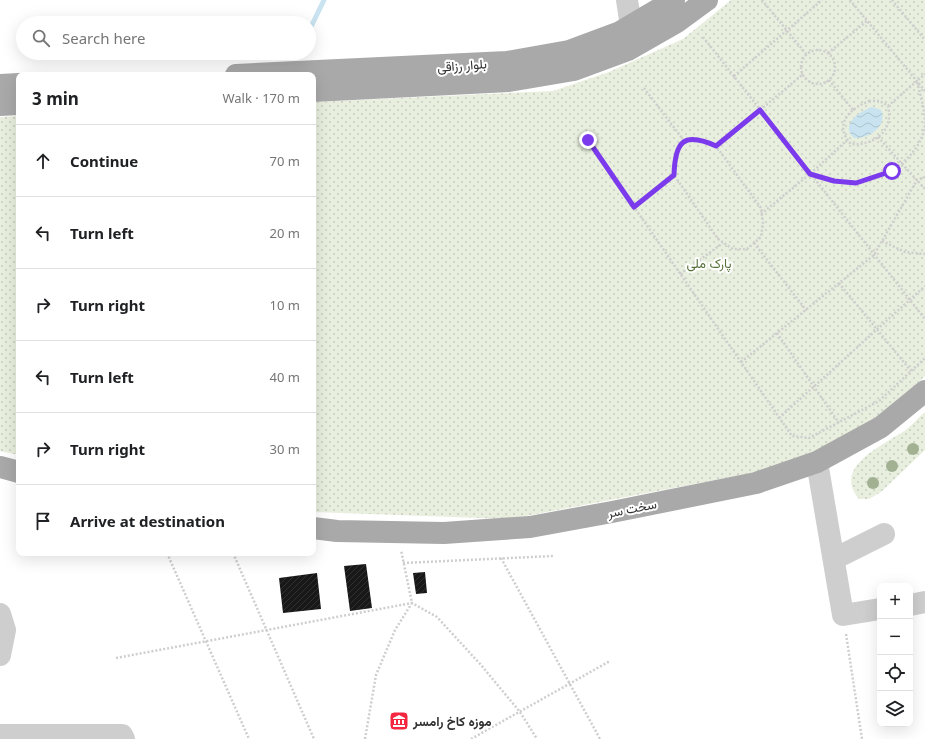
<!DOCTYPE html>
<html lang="en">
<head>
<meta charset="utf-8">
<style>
	:root { --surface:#fff; --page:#f2f2f2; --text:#202124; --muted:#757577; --line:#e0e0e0 }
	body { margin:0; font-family:"Noto Sans",Vazirmatn,sans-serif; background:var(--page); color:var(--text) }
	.controls { position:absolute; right:12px; bottom:12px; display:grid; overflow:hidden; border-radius:8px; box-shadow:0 4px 16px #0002 }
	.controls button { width:36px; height:36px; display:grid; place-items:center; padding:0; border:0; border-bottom:1px solid var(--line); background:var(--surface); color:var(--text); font:20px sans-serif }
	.stop { position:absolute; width:12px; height:12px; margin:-9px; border:3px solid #7c3aed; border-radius:50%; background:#fff }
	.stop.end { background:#7c3aed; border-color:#fff; box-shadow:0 1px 4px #0008 }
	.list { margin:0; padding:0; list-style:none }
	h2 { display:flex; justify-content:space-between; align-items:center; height:52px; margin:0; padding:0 16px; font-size:17px }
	h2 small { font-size:13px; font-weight:400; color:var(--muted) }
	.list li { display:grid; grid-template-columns:26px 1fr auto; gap:12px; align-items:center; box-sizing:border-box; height:72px; padding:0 16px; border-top:1px solid var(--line) }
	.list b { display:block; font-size:15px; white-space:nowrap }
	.list em { font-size:13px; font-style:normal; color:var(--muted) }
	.icon { flex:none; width:22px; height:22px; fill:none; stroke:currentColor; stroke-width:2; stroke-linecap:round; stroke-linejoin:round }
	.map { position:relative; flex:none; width:925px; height:739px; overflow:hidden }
	.search { position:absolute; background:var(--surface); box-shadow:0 4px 16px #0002; left:16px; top:16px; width:300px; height:44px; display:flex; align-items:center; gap:10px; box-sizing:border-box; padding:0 14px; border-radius:22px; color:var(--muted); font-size:15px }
	.panel { position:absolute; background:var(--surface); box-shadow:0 4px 16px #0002; left:16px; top:72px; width:300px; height:484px; border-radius:8px }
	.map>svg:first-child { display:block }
	.grass { fill:url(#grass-dots) }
	.water { fill:url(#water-waves) }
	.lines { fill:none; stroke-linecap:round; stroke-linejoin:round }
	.stream { stroke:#c9e3f0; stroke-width:5 }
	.building { fill:url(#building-hatch) }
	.path { stroke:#cecece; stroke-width:2.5; stroke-dasharray:2 2; stroke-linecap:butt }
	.minor { stroke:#cecece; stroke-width:22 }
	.major { stroke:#a9a9a9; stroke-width:22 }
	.tree { fill:#a3b193 }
	.route { stroke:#7c3aed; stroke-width:5 }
	.labels { text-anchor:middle; stroke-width:4; stroke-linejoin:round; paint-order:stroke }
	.street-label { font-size:13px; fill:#313131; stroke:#fff }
	.park-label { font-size:13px; fill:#57713a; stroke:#fff }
	.poi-label { font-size:13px; font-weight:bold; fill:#313131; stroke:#fff; text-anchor:start }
</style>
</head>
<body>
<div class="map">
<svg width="925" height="739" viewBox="0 0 925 739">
	<defs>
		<pattern id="grass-dots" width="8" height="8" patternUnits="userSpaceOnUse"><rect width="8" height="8" fill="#e8efde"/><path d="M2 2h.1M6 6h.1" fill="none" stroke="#c7cdbf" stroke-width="1.8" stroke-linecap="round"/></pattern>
		<pattern id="water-waves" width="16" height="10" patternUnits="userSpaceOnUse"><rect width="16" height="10" fill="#c9e3f0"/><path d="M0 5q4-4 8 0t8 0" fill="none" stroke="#adc3ce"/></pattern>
		<pattern id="building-hatch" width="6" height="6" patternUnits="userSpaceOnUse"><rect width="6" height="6" fill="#181818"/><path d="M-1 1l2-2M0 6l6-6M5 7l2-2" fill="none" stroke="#313131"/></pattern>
	</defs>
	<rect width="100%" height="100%" fill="#fff"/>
	<!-- grass -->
	<path class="grass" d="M731 0H925V376L889 409 832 444 779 468 510 519 313 512V102L553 91 609 72 683 39Z
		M19 116V455L0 451V117Z
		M925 412V450L881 492 869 499H859C831 466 885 445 907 429 913 424 919 417 925 412Z"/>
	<!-- water -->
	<path class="water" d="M872 107 881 110C888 126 869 139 854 138 839 125 860 111 872 107Z"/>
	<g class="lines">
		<!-- stream -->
		<path class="stream" d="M309 31 324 0"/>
	</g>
	<!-- building -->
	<path class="building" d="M366 564 372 608 350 611 344 566Z
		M425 572 427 593 416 594 413 573Z
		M317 573 321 609 283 613 279 578Z"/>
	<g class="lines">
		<!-- path -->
		<path class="path" d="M762 0 806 54
			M850 0 925 91
			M892 0 925 40
			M703 37 925 319
			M801 67a17 17 0 1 1 34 0a17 17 0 1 1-34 0Z
			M828 53 867 21
			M734 76 822 0
			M829 80 853 110
			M644 88 685 142
			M869 101H880L888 106C894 130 875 146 851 144 833 125 849 109 869 101Z
			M888 106 925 74
			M878 137 925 189
			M692 138 703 140 716 146 761 208 763 223 761 237 747 249H733L718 239 674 175 675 158 678 147Z
			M588 140 792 436 809 438 879 401 925 358
			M717 146 802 75
			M811 174C825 178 841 184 856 183 885 181 923 155 925 123 925 109 920 95 917 81
			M634 207 674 175
			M761 214 810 174 847 140
			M882 241 905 252 925 254
			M754 243 806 310
			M680 274 723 243
			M839 283 911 371
			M777 333 839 423
			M741 362 874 255 917 180 925 177
			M779 418 925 286
			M167 553 249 739
			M233 553 314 739
			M501 558 600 739
			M403 563 553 556
			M846 634 862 739
			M116 658 412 603 437 617 481 665 520 712 537 739
			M365 739 376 675 395 630 412 603 401 550
			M471 739 610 661"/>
		<!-- minor -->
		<path class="minor" d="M627 0 631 26
			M817 462 843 615 880 609
			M834 559 884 534
			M910 605 925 602
			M0 614 5 630 0 655
			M0 735H122L124 739"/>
		<!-- major -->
		<path class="major" d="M236 75 507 62 569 51 620 32 674 0
			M0 85 19 84
			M313 91 509 81 574 70 628 50 677 22 707 0
			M0 105 19 104
			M0 467 19 472
			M313 528 337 531 444 533 530 527 612 512 756 483 817 462 881 427 925 391"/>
	</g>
	<!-- trees -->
	<g class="tree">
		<circle cx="913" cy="449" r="6"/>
		<circle cx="892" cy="466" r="6"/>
		<circle cx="873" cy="483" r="6"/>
	</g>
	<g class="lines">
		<!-- route -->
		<path class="route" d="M588 140 634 207 674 175C675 142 683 131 716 146L760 110 810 174 834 181 856 183 892 171"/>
	</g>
	<!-- icons -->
	<defs>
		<g id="museum-square" transform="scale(1)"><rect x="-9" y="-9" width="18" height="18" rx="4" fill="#f42741" stroke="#fff"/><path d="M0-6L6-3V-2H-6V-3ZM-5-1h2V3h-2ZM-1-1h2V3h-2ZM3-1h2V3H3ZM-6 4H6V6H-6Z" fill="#fff"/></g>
	</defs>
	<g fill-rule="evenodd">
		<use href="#museum-square" x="399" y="721"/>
	</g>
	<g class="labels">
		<!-- street labels -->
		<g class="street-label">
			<text transform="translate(462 65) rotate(-4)" y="5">بلوار رزاقی</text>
			<text transform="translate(632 508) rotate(-11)" y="5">سخت سر</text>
		</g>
		<!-- park labels -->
		<g class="park-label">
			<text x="709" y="268">پارک ملی</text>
		</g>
		<!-- poi labels -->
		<g class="poi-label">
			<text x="413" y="726">موزه کاخ رامسر</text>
		</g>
	</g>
</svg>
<div class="controls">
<button>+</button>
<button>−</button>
<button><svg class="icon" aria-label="locate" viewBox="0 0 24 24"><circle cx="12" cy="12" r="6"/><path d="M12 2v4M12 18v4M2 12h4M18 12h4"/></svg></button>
<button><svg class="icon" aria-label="layers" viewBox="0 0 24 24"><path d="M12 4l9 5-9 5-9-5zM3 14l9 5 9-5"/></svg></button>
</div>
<div class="stop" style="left:892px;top:171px"></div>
<div class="stop end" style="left:588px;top:140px"></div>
<div class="search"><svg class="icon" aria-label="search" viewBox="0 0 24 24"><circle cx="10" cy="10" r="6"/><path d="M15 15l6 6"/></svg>Search here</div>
<section class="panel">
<h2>3 min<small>Walk · 170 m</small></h2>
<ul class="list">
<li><svg class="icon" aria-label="ahead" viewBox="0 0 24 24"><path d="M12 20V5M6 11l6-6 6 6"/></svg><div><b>Continue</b></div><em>70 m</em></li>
<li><svg class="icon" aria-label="left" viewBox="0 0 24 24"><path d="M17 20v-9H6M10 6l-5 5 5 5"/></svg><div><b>Turn left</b></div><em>20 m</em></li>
<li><svg class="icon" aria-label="right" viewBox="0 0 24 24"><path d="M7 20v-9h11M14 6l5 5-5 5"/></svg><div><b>Turn right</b></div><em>10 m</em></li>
<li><svg class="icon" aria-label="left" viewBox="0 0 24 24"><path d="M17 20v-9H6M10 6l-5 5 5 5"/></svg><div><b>Turn left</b></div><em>40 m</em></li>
<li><svg class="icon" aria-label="right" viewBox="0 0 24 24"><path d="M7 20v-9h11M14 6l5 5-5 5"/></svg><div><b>Turn right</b></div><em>30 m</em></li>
<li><svg class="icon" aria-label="arrive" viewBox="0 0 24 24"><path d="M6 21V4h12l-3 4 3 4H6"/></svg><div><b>Arrive at destination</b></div></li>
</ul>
</section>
</div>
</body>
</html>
